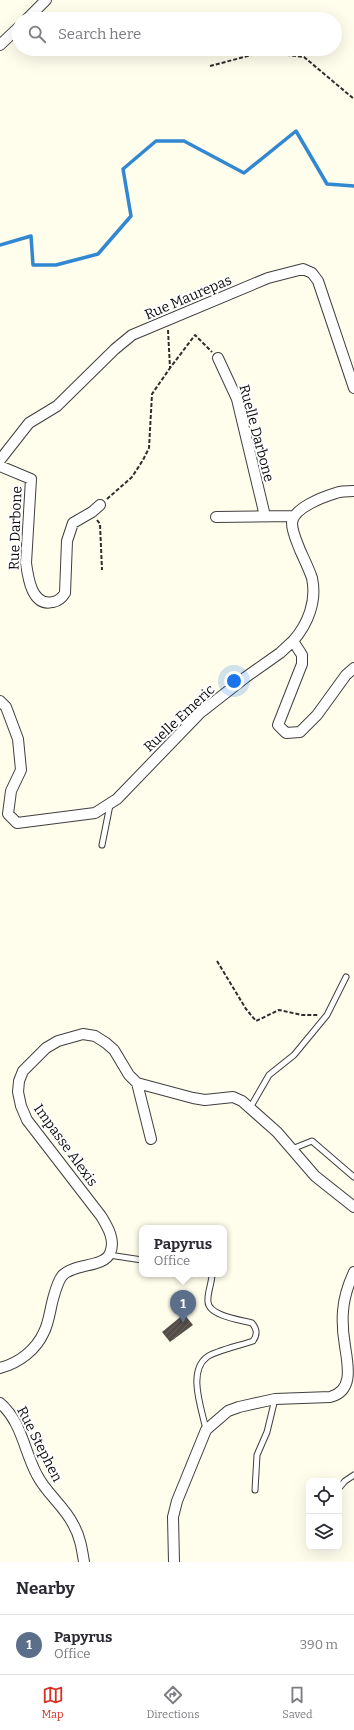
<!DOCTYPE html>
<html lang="en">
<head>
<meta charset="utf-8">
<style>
	:root { --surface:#fff; --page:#f2f2f3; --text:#2b2b33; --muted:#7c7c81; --line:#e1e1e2; --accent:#d93025 }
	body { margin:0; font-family:Bitter,serif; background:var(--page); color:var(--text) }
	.controls { position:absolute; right:12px; bottom:12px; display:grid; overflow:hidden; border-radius:8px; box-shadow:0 4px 16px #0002 }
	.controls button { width:36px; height:36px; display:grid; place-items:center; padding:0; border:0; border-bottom:1px solid var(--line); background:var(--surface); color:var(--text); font:20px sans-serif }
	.you { position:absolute; left:234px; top:681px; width:14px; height:14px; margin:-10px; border:3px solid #fff; border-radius:50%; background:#1a73e8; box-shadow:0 0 0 6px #1a73e833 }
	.badge { display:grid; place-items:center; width:26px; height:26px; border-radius:50%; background:var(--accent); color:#fff; font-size:13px; font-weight:700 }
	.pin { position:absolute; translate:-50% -33px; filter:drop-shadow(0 1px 2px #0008) }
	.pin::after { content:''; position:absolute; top:21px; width:14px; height:12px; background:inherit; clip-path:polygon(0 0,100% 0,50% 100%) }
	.popup { position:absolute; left:139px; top:1225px; width:88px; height:52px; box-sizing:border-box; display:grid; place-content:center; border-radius:8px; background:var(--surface); filter:drop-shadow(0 1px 3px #0005); font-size:13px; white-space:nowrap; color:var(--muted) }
	.popup b { font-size:15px; color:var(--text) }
	.popup::after { content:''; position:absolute; left:50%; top:100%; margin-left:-8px; border:8px solid transparent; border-top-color:var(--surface) }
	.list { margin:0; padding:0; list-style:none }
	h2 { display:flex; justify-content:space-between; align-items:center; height:52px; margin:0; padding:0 16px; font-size:17px }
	h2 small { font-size:13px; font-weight:400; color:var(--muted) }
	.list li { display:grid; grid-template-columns:26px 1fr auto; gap:12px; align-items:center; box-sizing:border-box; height:60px; padding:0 16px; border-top:1px solid var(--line) }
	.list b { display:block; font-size:15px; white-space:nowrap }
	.list p { margin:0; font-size:13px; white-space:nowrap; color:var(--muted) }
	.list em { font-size:13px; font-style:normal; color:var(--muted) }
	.icon { flex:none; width:22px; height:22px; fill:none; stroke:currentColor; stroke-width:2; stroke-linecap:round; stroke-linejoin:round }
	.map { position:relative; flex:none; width:354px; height:1562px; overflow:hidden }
	.search { position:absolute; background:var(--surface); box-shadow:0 4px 16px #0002; left:12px; right:12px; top:12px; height:44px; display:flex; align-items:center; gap:10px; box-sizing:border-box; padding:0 14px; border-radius:22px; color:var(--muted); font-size:15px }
	.sheet { height:112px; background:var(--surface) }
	nav { display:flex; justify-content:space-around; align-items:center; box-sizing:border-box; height:56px; border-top:1px solid var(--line); background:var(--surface); font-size:11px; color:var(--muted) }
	nav a { display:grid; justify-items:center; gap:2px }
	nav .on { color:var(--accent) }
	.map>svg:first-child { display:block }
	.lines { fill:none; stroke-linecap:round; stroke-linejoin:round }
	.stream { stroke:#3287d2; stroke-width:3.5 }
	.building { fill:url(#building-hatch) }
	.lane-casing { stroke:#3f3f3f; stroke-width:7 }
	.street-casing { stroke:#3f3f3f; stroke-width:12 }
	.path { stroke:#2e2e2e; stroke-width:2; stroke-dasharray:4 2; stroke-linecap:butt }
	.lane { stroke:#fff; stroke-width:5 }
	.street { stroke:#fff; stroke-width:10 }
	.labels { text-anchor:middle; stroke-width:4; stroke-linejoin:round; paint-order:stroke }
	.street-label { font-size:14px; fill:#0c0c0c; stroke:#fff }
</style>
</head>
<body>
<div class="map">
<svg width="354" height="1562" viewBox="0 0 354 1562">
	<defs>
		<pattern id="building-hatch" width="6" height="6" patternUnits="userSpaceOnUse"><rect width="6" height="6" fill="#554e48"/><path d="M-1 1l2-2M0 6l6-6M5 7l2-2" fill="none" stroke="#68635e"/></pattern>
	</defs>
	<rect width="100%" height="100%" fill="#fffdec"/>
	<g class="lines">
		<!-- stream -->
		<path class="stream" d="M0 245 31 236 33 265H56L98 254 131 216 123 169 156 141H184L244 173 296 131 327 184 354 186"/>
	</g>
	<!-- building -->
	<path class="building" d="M184 1314 193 1325 170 1342 162 1332Z"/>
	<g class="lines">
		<!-- lane casing -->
		<g class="lane-casing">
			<path id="lane" d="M102 845 110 805
				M250 1108 269 1075 294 1055 327 1015 346 977
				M292 1149 312 1141 354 1177
				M109 1255 142 1260
				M206 1430C202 1409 187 1372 207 1357 215 1351 242 1345 253 1341 258 1334 257 1329 252 1323 241 1320 209 1316 208 1302 207 1293 212 1283 212 1274
				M339 1488 345 1481 354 1475
				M255 1490 257 1455 267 1432 275 1399"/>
		</g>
		<!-- street casing -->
		<g class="street-casing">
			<path id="street" d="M27 19 46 0
				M0 45 19 27
				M218 358 237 399 265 516
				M0 460 29 423 57 406 115 349 132 335 268 278 303 269 312 273 318 281 354 388
				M0 466 31 479 26 563C28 578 32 607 53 602 59 601 62 598 65 593L67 541 73 523 92 512 100 505
				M216 517 294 516
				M293 641C308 624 317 601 312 578 309 569 304 559 300 550 297 542 292 532 292 523 293 508 323 497 336 493 341 491 348 491 354 491
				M0 701 6 707 18 739 21 770 11 791 8 814 17 823 95 813 117 799 200 713 246 677 280 653 293 641 302 655V664L278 725 286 733 300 732 317 715 346 675 354 668
				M137 1083 151 1139
				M0 1368C19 1363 36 1350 44 1332 49 1322 50 1310 53 1299 55 1292 57 1283 62 1276 73 1263 104 1268 110 1253 116 1240 107 1226 101 1216L27 1120 21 1106 18 1092 19 1081 23 1071 46 1048 58 1041 83 1034 95 1036 106 1043 114 1050 129 1075 137 1083 193 1098 205 1100 233 1097 242 1101 277 1132 315 1176 354 1207
				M0 1403C22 1422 24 1451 37 1475 46 1493 64 1506 73 1524 80 1536 82 1549 84 1562
				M174 1562 173 1517 177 1501 206 1430 228 1411 239 1407 275 1399 330 1397C354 1391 348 1366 345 1346 343 1334 342 1323 343 1311 344 1297 348 1285 354 1272"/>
		</g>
		<!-- path -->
		<path class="path" d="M210 66 263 52 304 57 354 99
			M168 330 170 368 195 335 212 352
			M107 499 132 477 143 460 149 448 152 394 170 368
			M97 520 100 524 102 570
			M217 961 246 1009 256 1021 279 1010 302 1015H318"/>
		<!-- lane -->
		<use href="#lane" class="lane"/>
		<!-- street -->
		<use href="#street" class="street"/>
	</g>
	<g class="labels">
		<!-- street labels -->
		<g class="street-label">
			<text transform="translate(188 297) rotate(-23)" y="5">Rue Maurepas</text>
			<text transform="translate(257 433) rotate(75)" y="5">Ruelle Darbone</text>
			<text transform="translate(15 528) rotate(-88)" y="5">Rue Darbone</text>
			<text transform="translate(179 718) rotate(-43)" y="5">Ruelle Emeric</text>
			<text transform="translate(66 1145) rotate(54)" y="5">Impasse Alexis</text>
			<text transform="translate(40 1444) rotate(63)" y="5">Rue Stephen</text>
		</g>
	</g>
</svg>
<div class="controls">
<button><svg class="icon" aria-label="locate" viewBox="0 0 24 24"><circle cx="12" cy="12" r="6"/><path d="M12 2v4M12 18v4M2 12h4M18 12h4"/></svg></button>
<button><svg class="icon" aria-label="layers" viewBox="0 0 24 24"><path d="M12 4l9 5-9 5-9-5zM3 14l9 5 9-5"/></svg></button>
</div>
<div class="you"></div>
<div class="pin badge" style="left:183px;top:1323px;background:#5c6f8a">1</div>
<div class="popup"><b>Papyrus</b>Office</div>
<div class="search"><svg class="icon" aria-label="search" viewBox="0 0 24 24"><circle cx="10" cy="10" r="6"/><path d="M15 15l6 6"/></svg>Search here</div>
</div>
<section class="sheet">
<h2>Nearby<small></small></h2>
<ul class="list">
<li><span class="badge" style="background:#5c6f8a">1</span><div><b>Papyrus</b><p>Office</p></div><em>390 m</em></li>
</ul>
</section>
<nav>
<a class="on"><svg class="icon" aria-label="map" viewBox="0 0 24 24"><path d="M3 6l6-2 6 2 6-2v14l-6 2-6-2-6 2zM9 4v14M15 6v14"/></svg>Map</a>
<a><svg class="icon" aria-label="directions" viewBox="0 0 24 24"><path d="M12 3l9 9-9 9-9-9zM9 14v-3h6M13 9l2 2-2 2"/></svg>Directions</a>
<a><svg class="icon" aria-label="saved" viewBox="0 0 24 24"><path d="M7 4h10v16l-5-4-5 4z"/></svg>Saved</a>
</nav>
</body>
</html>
